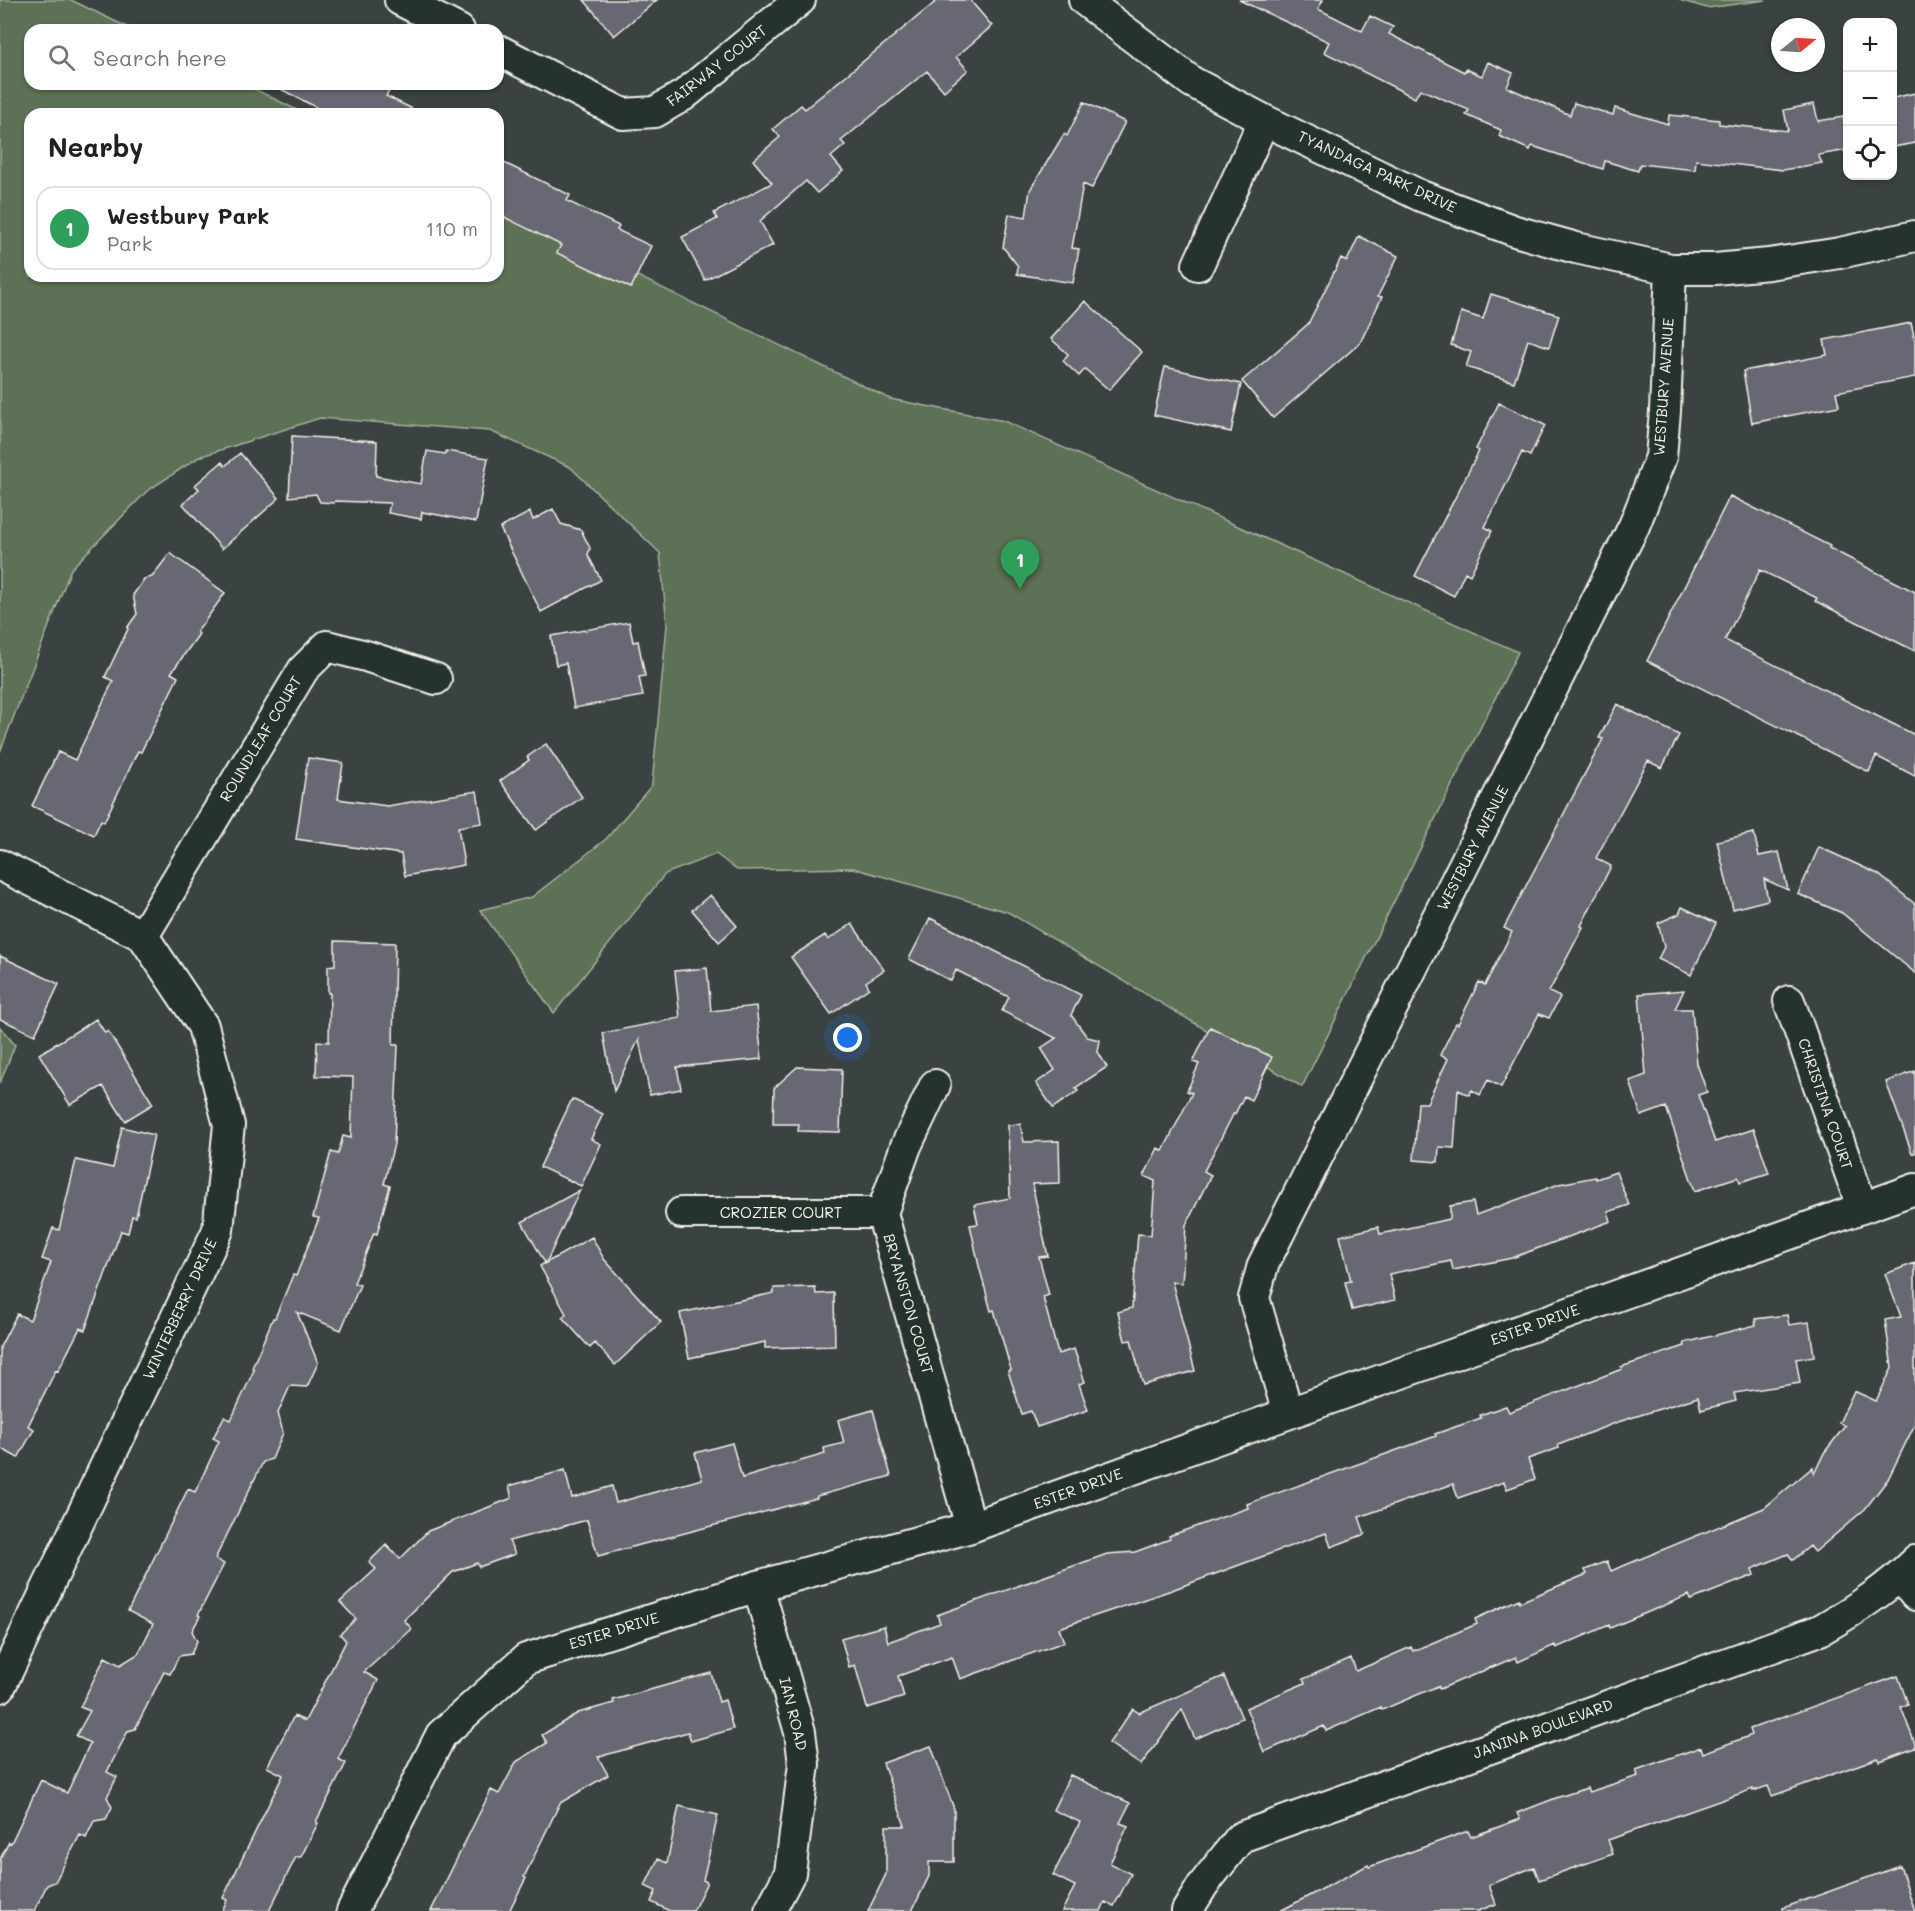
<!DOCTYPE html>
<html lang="en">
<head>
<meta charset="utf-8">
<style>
	:root { --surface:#fff; --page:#f6f6f6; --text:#202124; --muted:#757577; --line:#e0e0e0; --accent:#84575d }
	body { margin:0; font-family:Mali,sans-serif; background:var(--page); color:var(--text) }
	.controls { position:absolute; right:18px; top:18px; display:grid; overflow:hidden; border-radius:12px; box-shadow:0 2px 4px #0004 }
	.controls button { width:54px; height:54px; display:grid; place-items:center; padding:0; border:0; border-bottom:2px solid var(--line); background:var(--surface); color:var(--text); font:30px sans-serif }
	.compass { position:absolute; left:1771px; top:18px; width:54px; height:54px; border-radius:50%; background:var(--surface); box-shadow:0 2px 4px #0004; rotate:72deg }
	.you { position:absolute; left:848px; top:1038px; width:21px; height:21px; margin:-15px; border:4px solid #fff; border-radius:50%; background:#1a73e8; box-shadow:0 0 0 9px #1a73e833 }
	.badge { display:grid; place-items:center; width:39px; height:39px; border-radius:50%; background:var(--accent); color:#fff; font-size:20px; font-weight:700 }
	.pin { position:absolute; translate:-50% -50px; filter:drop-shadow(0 2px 3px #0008) }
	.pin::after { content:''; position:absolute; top:32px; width:21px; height:18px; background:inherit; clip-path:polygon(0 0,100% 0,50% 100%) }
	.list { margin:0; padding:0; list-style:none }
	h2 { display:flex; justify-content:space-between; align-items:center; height:78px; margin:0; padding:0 24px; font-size:26px }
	h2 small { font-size:20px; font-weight:400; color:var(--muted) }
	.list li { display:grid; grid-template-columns:39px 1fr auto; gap:18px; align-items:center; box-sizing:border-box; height:84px; margin:0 12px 12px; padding:0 12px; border:2px solid var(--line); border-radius:18px }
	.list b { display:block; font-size:22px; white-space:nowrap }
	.list p { margin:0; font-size:20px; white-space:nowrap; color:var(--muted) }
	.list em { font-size:20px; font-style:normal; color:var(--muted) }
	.icon { flex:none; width:33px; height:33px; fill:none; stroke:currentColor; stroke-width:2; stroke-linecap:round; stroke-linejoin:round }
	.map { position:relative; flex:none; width:1915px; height:1911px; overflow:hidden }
	.search { position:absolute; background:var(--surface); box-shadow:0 2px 4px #0004; left:24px; top:24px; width:480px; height:66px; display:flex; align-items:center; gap:15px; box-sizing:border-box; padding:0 21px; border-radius:18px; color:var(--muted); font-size:22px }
	.panel { position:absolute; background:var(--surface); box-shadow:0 2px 4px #0004; left:24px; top:108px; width:480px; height:174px; border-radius:18px }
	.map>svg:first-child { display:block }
	.green { fill:#5c7155; stroke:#a8b19e; stroke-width:1.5 }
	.building { fill:#676774; stroke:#f4f1e8; stroke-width:1.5 }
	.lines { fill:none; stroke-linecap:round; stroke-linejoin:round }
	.minor-casing { stroke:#f4f1e8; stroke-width:34 }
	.minor { stroke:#26332d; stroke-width:30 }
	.labels { text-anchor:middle; stroke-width:4.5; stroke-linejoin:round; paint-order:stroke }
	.street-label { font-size:15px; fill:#f4f1e8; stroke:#26332d }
</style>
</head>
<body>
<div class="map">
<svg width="1915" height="1911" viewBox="0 0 1915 1911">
	<rect width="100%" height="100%" fill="#3a4342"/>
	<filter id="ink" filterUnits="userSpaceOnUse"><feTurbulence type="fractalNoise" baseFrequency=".0167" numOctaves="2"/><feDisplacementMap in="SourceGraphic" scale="12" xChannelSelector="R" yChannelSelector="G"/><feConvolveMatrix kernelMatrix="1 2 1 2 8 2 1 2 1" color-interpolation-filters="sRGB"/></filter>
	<g filter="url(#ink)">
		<!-- green -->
		<path class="green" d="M0 0H71L133 30H30V84H244L305 114H30V276H498V208L890 399 1004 421 1518 652 1302 1087 1008 912 853 868 737 870 716 854 665 874 554 1013 480 910 532 897 606 839 652 785 667 625 660 553 570 467 490 431 320 418 199 457 147 491 71 569 0 752Z
			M1679 0H1766L1707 8Z
			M0 1027 15 1045 0 1083Z"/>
		<!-- building -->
		<path class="building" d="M584 0H657L614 36Z
			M938 0H970L992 26 956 57 968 70 944 91 927 71 841 141 845 145 831 157 843 171 817 193 806 181 760 221 773 245 705 280 682 237 717 219 714 213 772 183 753 160 780 137 773 129 801 105 805 109Z
			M1239 0H1323L1318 9 1362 31 1370 16 1393 27 1389 34 1464 72 1466 69 1482 76 1488 62 1513 73 1507 87 1570 115 1574 103 1613 115 1615 108 1668 124 1669 115 1719 120V124L1788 131 1784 110 1814 104 1818 121 1843 117 1848 138V150L1818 155 1822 163 1783 170 1696 160 1695 170 1640 164 1638 171 1605 161 1603 169 1532 146 1530 150 1499 136 1501 130 1466 115 1469 110 1420 89 1415 98 1324 52 1329 42Z
			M271 84H375L389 91 386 96 423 114H329Z
			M1915 93V143L1893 147V98Z
			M1084 102 1125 122 1092 188 1083 184 1072 248 1079 249 1073 283 1017 274 1018 266 1003 247 1009 214 1026 217 1030 190 1064 134 1067 136Z
			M498 160 570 195 567 201 619 226 617 230 651 246 631 288 557 253 561 245 498 214Z
			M1359 236 1398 256 1378 296 1382 297 1360 343 1273 418 1242 381 1308 324 1341 258 1347 261Z
			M1491 294 1559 315 1549 347 1528 340 1514 382 1466 367 1471 352 1451 345 1461 312 1483 319Z
			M1085 301 1142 352 1109 390 1085 369 1079 376 1063 361 1068 354 1051 339Z
			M1911 323 1915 341V377L1836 392 1839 406 1752 423 1743 371 1827 355 1824 340Z
			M1165 367 1241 384 1231 432 1154 415Z
			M1499 403 1545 425 1530 456 1522 452 1485 527 1492 531 1470 575 1465 572 1454 596 1415 576 1479 451 1476 449Z
			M292 436 377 441 376 476 421 484 427 451 445 454 446 451 488 458 476 522 422 512 421 519 388 513 390 503 335 501 334 503 320 502 316 494 289 497Z
			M240 453 279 498 222 549 183 504 199 489 195 485 222 462 225 466Z
			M1730 496 1830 546 1829 548 1915 592V651L1815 601 1817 598 1760 570 1725 640 1915 735V776L1876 756 1869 772 1647 661Z
			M553 509 561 524 581 530 590 548 588 555 601 580 541 612 500 528 530 512 533 520Z
			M170 553 225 593 197 632 199 634 171 673 178 677 141 752 138 751 104 822 101 820 94 835 32 806 58 752 75 760 113 681 105 677 128 629 127 628 137 614 133 595 144 579 152 577Z
			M629 622 633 642 638 641 645 676 639 677 643 696 574 708 566 663 556 665 551 636Z
			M1617 704 1679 735 1662 768 1648 761 1596 858 1611 866 1581 926 1583 927 1549 992 1560 997 1549 1018 1539 1014 1501 1087 1488 1080 1480 1095 1472 1090 1469 1095 1458 1090 1454 1148 1439 1147 1438 1162 1414 1160 1418 1103H1427L1448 1059 1440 1055 1456 1023 1458 1024 1479 982 1485 985 1512 932 1504 928 1603 739 1599 738Z
			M546 744 582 797 536 830 500 781 529 760 527 757Z
			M308 758 343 763 338 799 387 806 477 791 482 823 458 827 464 865 405 876 401 854 296 839Z
			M1754 833 1759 856 1779 852 1788 890 1764 879 1768 900 1733 909 1717 841Z
			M1819 847 1878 874 1915 904V973L1842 913 1798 894Z
			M710 895 737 926 719 942 692 910Z
			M1682 907 1716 923 1691 975 1658 959 1664 947 1658 923 1679 914Z
			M930 918 1081 995 1071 1015 1087 1037 1100 1040 1098 1052 1107 1067 1075 1088 1078 1091 1053 1108 1036 1083 1055 1070 1041 1048 1056 1038 1002 1011 1009 997 956 970 951 981 909 959Z
			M852 924 884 970 866 982 869 988 831 1014 791 957 825 935 828 940Z
			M335 941 395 943 393 1045H398L394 1144 384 1184 390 1186 377 1234 374 1233 354 1283 360 1285 341 1330 297 1312 318 1363 307 1387 290 1386 278 1413 283 1433 272 1459 263 1462 215 1559 224 1564 198 1615 200 1616 192 1631 197 1641 191 1654 179 1656 170 1674 164 1672 135 1729 128 1731 107 1772 117 1777 107 1797 112 1807 106 1819 94 1821 86 1838 80 1835 55 1882 47 1885 34 1911H0V1859L9 1842 11 1843 41 1780 67 1793 90 1743 76 1736 90 1711 80 1707 105 1657 120 1665 138 1654 153 1624 128 1611 188 1489 195 1492 219 1441 213 1438 224 1417 231 1420 254 1370 252 1368 273 1318H275L293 1275 296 1276 319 1218 313 1217 331 1152 338 1154 343 1136 351 1138 353 1077 316 1076 317 1041 329 1042 330 993H328V966L335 965Z
			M0 956 59 984 35 1035 0 1019Z
			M707 968 711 1011 756 1006 762 1059 677 1067 681 1089 650 1095 639 1039 614 1091 603 1033 680 1018 675 971Z
			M1684 990 1675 1009H1692L1697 1064 1707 1092 1698 1095 1715 1142 1754 1129 1769 1173 1740 1182 1738 1177 1695 1191 1666 1107 1641 1116 1630 1081 1646 1075 1639 994Z
			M96 1019 105 1033 108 1031 153 1104 125 1121 103 1086 70 1105 39 1054Z
			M1210 1027 1272 1057 1251 1100 1244 1096 1235 1114 1234 1113 1204 1171 1211 1175 1186 1225 1182 1283 1172 1282 1195 1371 1143 1385 1131 1340 1125 1341 1118 1312 1132 1308 1138 1234 1151 1235 1155 1181 1144 1176 1158 1148 1163 1151 1192 1093 1187 1091 1199 1064 1193 1062Z
			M797 1067 842 1069 840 1132 798 1131 799 1124H773L774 1088Z
			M1915 1071V1153H1912L1886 1082Z
			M572 1099 603 1114 591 1139 601 1144 581 1186 540 1167Z
			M1020 1124 1024 1142 1059 1141 1060 1183 1032 1184 1048 1256 1039 1257 1049 1295 1043 1297 1058 1354 1074 1349 1085 1382 1079 1384 1088 1410 1037 1427 1031 1411 1022 1414 1008 1371 1011 1370 994 1310 991 1311 979 1266 970 1225 978 1224 974 1205 1010 1198 1008 1125Z
			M122 1127 154 1135 136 1217 132 1216 128 1233 121 1231 85 1330 80 1328 58 1371 56 1370 28 1426 34 1429 18 1458 0 1448V1347L17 1314 30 1320 51 1262 42 1259 53 1228 59 1230 76 1160 113 1168Z
			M1616 1172 1629 1205 1608 1212 1611 1221 1512 1258 1453 1270 1451 1261 1389 1274 1395 1300 1352 1310 1345 1282 1351 1281 1340 1236 1378 1227 1380 1234 1450 1219V1206L1473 1202 1476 1215 1559 1184 1595 1177 1596 1179Z
			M580 1190 546 1263 592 1237 604 1259 661 1322 615 1365 595 1343 590 1348 562 1317 566 1314 540 1266 545 1263 522 1222Z
			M1915 1263V1424L1888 1479 1865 1509 1815 1552 1810 1546 1793 1560 1788 1554 1752 1569 1754 1575 1729 1585 1691 1600 1689 1595 1610 1628 1609 1625 1556 1648 1555 1645 1518 1662 1516 1657 1440 1689 1438 1686 1382 1710 1381 1707 1326 1731 1324 1726 1264 1752 1246 1708 1305 1683 1303 1679 1351 1658 1356 1671 1411 1647 1413 1651 1477 1624 1475 1619 1519 1599 1520 1602 1587 1574 1585 1570 1607 1561 1611 1571 1764 1508 1813 1467 1814 1474 1824 1453 1845 1426 1839 1423 1854 1391 1876 1401 1892 1368 1885 1320 1901 1317 1885 1274Z
			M815 1287 816 1294 834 1293 835 1346 765 1348V1342L689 1358 680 1313 774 1293V1288Z
			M1787 1315 1789 1325 1809 1322 1814 1356 1796 1359 1800 1383 1734 1393 1736 1401 1701 1410 1698 1397 1618 1422 1558 1445 1559 1448 1528 1459 1535 1479 1507 1489 1504 1482 1458 1498 1453 1484 1359 1517 1365 1534 1331 1547 1326 1533 1169 1591 1059 1628 1064 1642 960 1679 952 1657 898 1676 904 1697 867 1708 855 1665 849 1667 841 1638 884 1626 888 1642 940 1623 937 1615 1107 1554 1135 1552 1170 1539 1169 1536 1248 1508 1247 1504 1436 1436 1435 1434 1481 1418 1480 1415 1506 1406 1509 1412 1622 1369 1621 1367 1685 1346 1684 1343 1756 1325 1755 1319Z
			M873 1410 891 1476 817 1496V1498L598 1556 587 1520 509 1541 515 1554 479 1567 477 1563 453 1572 404 1620 412 1629 364 1672 378 1680 338 1759 346 1763 316 1822 318 1823 301 1857H296L269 1911H222L227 1900 223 1898 283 1775 267 1767 294 1716 305 1721 346 1641 340 1634 356 1619 340 1602 376 1569 369 1562 386 1545 400 1559 428 1531 512 1498 509 1486 565 1470 572 1498 612 1486 616 1503 702 1479 695 1453 732 1443 742 1478 825 1454 824 1448 844 1443 838 1420Z
			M711 1673 719 1702 725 1700 733 1729 691 1741 688 1732 598 1757 608 1775 560 1803 524 1877 526 1878 509 1911H431L491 1790 499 1794 516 1762 547 1743 542 1735 578 1713 614 1703 613 1700Z
			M1224 1676 1242 1718 1195 1739 1182 1709 1141 1765 1109 1743 1133 1709 1139 1713Z
			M1898 1676 1908 1704 1901 1707 1915 1744V1748L1880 1761 1878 1758 1772 1796 1768 1786 1753 1791V1789L1608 1840 1613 1854 1539 1880 1534 1867 1489 1885 1496 1904 1478 1911H1280L1368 1865 1369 1867 1468 1831 1471 1837 1520 1819 1517 1813 1556 1798 1587 1788 1589 1792 1638 1776 1636 1770 1701 1747 1703 1753 1752 1735 1750 1729Z
			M931 1746 954 1809V1862H929V1876L912 1911H868L886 1874V1826H905L883 1763Z
			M1070 1775 1130 1803 1120 1823 1128 1826 1110 1863 1131 1874 1114 1906 1105 1902 1101 1911H1062L1075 1886 1053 1875 1080 1822 1053 1810Z
			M679 1806 718 1815 703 1880 707 1882 693 1911H670L651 1902 656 1891 645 1886 658 1859 667 1863Z
			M1900 1866 1915 1911H1783V1908Z"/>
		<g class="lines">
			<!-- minor casing -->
			<g class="minor-casing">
				<path id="minor" d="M400 0 459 30
					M1084 0 1192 82 1264 120 1421 196 1515 231 1576 248 1671 269H1715L1769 264 1840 253 1915 236
					M498 50 623 114 655 112 684 95 800 0
					M1198 265 1264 120
					M0 865 143 936 203 1026 229 1125 218 1230 0 1687
					M143 936 303 670 327 646 366 656 436 679
					M1789 1001 1862 1207
					M935 1085 906 1146 882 1213 971 1527
					M681 1213H882
					M1288 1413 1254 1298 1263 1265 1634 526 1661 457 1665 411 1671 269
					M1900 1576 1915 1595
					M758 1586 800 1732 804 1764 790 1873 770 1911
					M352 1911 441 1735 526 1659 758 1586 971 1527 1915 1189
					M1187 1911 1203 1885 1241 1837 1820 1630C1855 1610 1886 1590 1915 1561"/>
			</g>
			<!-- minor -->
			<use href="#minor" class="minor"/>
		</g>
	</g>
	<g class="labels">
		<!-- street labels -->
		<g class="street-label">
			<text transform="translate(717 66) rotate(-38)" y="5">FAIRWAY COURT</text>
			<text transform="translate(1377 172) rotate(25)" y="5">TYANDAGA PARK DRIVE</text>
			<text transform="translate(1664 387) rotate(-86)" y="5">WESTBURY AVENUE</text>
			<text transform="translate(261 739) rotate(-59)" y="5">ROUNDLEAF COURT</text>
			<text transform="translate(1473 848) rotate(-63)" y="5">WESTBURY AVENUE</text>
			<text transform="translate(1825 1104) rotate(71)" y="5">CHRISTINA COURT</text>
			<text x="781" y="1218">CROZIER COURT</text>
			<text transform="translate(908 1304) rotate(74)" y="5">BRYANSTON COURT</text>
			<text transform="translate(180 1309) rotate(-65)" y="5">WINTERBERRY DRIVE</text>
			<text transform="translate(1535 1325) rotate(-20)" y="5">ESTER DRIVE</text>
			<text transform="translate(1078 1489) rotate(-20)" y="5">ESTER DRIVE</text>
			<text transform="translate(614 1631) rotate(-17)" y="5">ESTER DRIVE</text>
			<text transform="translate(793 1714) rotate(76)" y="5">IAN ROAD</text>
			<text transform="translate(1543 1729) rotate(-20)" y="5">JANINA BOULEVARD</text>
		</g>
	</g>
</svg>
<div class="controls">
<button>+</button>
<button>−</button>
<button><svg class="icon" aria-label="locate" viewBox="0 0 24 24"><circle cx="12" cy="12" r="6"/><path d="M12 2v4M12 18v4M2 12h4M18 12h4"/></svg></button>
</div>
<svg class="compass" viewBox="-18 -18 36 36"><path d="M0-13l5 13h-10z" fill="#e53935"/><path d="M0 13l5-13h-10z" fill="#757577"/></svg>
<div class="you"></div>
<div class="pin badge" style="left:1020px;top:589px;background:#2e9e5b">1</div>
<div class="search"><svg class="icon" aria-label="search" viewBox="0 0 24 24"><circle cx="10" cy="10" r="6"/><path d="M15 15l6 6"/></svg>Search here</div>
<section class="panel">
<h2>Nearby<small></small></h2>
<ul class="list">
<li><span class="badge" style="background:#2e9e5b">1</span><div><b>Westbury Park</b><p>Park</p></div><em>110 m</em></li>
</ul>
</section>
</div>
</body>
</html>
